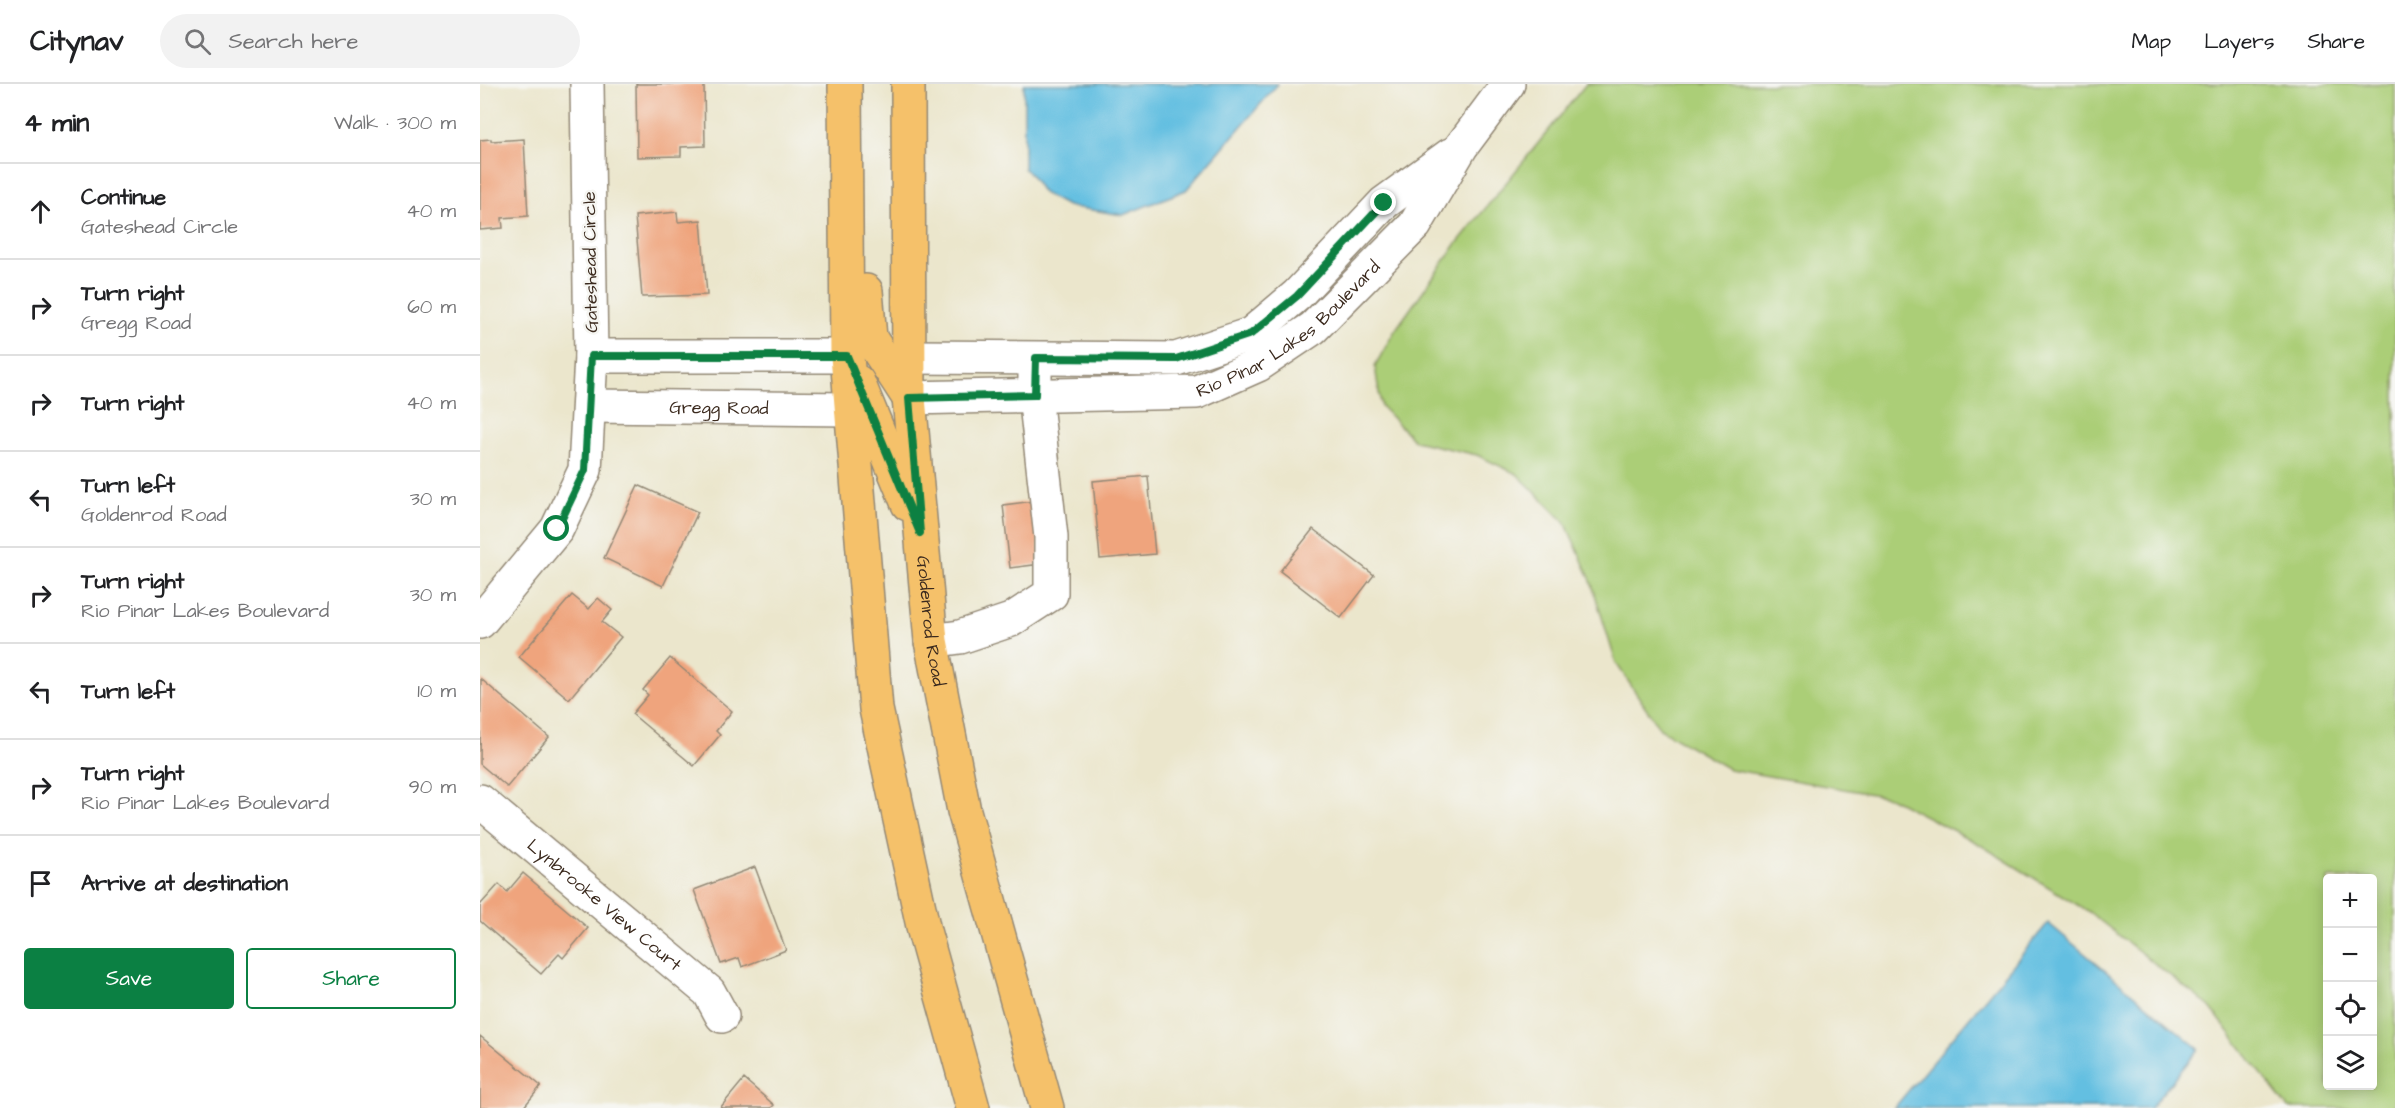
<!DOCTYPE html>
<html lang="en">
<head>
<meta charset="utf-8">
<style>
	:root { --surface:#fff; --page:#f2f2f2; --text:#202124; --muted:#757577; --line:#e0e0e0; --accent:#0b8043 }
	body { margin:0; font-family:"Architects Daughter",sans-serif; background:var(--page); color:var(--text) }
	.controls { position:absolute; right:18px; bottom:18px; display:grid; overflow:hidden; border-radius:6px; box-shadow:0 3px 15px #0003 }
	.controls button { width:54px; height:54px; display:grid; place-items:center; padding:0; border:0; border-bottom:2px solid var(--line); background:var(--surface); color:var(--text); font:30px sans-serif }
	.stop { position:absolute; width:18px; height:18px; margin:-14px; border:4px solid #0b8043; border-radius:50%; background:#fff }
	.stop.end { background:#0b8043; border-color:#fff; box-shadow:0 2px 6px #0008 }
	.list { margin:0; padding:0; list-style:none }
	h2 { display:flex; justify-content:space-between; align-items:center; height:78px; margin:0; padding:0 24px; font-size:26px }
	h2 small { font-size:20px; font-weight:400; color:var(--muted) }
	.list li { display:grid; grid-template-columns:39px 1fr auto; gap:18px; align-items:center; box-sizing:border-box; height:96px; padding:0 24px; border-top:2px solid var(--line) }
	.list b { display:block; font-size:22px; white-space:nowrap }
	.list p { margin:0; font-size:20px; white-space:nowrap; color:var(--muted) }
	.list em { font-size:20px; font-style:normal; color:var(--muted) }
	.actions { display:flex; gap:12px; padding:18px 24px }
	.actions a { flex:1; padding:14px 0; border:2px solid var(--accent); border-radius:6px; text-align:center; font-size:21px; color:var(--accent) }
	.actions .main { background:var(--accent); color:#fff }
	.icon { flex:none; width:33px; height:33px; fill:none; stroke:currentColor; stroke-width:2; stroke-linecap:round; stroke-linejoin:round }
	.map { position:relative; flex:none; width:1915px; height:1024px; overflow:hidden }
	header { display:flex; align-items:center; gap:36px; box-sizing:border-box; height:84px; padding:0 30px; background:var(--surface); border-bottom:2px solid var(--line) }
	header strong { font-size:28px }
	nav { display:flex; gap:33px; margin-inline-start:auto; font-size:21px }
	.search { width:420px; height:54px; background:var(--page); display:flex; align-items:center; gap:15px; box-sizing:border-box; padding:0 21px; border-radius:33px; color:var(--muted); font-size:22px }
	main { display:flex }
	aside { flex:1; background:var(--surface) }
	.map>svg:first-child { display:block }
	.green { fill:#abce77; stroke:#737c4a; stroke-width:1.5; fill-rule:evenodd }
	.water { fill:#63bfe1; stroke:#4f7480; stroke-width:1.5 }
	.building { fill:#efa47d }
	.lines { fill:none; stroke-linecap:round; stroke-linejoin:round }
	.minor-casing { stroke:#938875; stroke-width:36 }
	.major-casing { stroke:#938875; stroke-width:36 }
	.minor { stroke:#fff; stroke-width:33 }
	.major { stroke:#f5c16b; stroke-width:33 }
	.route { stroke:#0b8043; stroke-width:8 }
	.labels { text-anchor:middle; stroke-width:5; stroke-linejoin:round; paint-order:stroke }
	.street-label { font-size:18px; fill:#3b2a1e; stroke:#f6f6f2 }
</style>
</head>
<body>
<header>
<strong>Citynav</strong>
<div class="search"><svg class="icon" aria-label="search" viewBox="0 0 24 24"><circle cx="10" cy="10" r="6"/><path d="M15 15l6 6"/></svg>Search here</div>
<nav><a>Map</a><a>Layers</a><a>Share</a></nav>
</header>
<main>
<aside>
<h2>4 min<small>Walk · 300 m</small></h2>
<ul class="list">
<li><svg class="icon" aria-label="ahead" viewBox="0 0 24 24"><path d="M12 20V5M6 11l6-6 6 6"/></svg><div><b>Continue</b><p>Gateshead Circle</p></div><em>40 m</em></li>
<li><svg class="icon" aria-label="right" viewBox="0 0 24 24"><path d="M7 20v-9h11M14 6l5 5-5 5"/></svg><div><b>Turn right</b><p>Gregg Road</p></div><em>60 m</em></li>
<li><svg class="icon" aria-label="right" viewBox="0 0 24 24"><path d="M7 20v-9h11M14 6l5 5-5 5"/></svg><div><b>Turn right</b></div><em>40 m</em></li>
<li><svg class="icon" aria-label="left" viewBox="0 0 24 24"><path d="M17 20v-9H6M10 6l-5 5 5 5"/></svg><div><b>Turn left</b><p>Goldenrod Road</p></div><em>30 m</em></li>
<li><svg class="icon" aria-label="right" viewBox="0 0 24 24"><path d="M7 20v-9h11M14 6l5 5-5 5"/></svg><div><b>Turn right</b><p>Rio Pinar Lakes Boulevard</p></div><em>30 m</em></li>
<li><svg class="icon" aria-label="left" viewBox="0 0 24 24"><path d="M17 20v-9H6M10 6l-5 5 5 5"/></svg><div><b>Turn left</b></div><em>10 m</em></li>
<li><svg class="icon" aria-label="right" viewBox="0 0 24 24"><path d="M7 20v-9h11M14 6l5 5-5 5"/></svg><div><b>Turn right</b><p>Rio Pinar Lakes Boulevard</p></div><em>90 m</em></li>
<li><svg class="icon" aria-label="arrive" viewBox="0 0 24 24"><path d="M6 21V4h12l-3 4 3 4H6"/></svg><div><b>Arrive at destination</b></div></li>
</ul>
<div class="actions"><a class="main">Save</a><a>Share</a></div>
</aside>
<div class="map">
<svg width="1915" height="1024" viewBox="0 0 1915 1024">
	<rect width="100%" height="100%" fill="#f6f6f2"/>
	<filter id="ink" filterUnits="userSpaceOnUse"><feTurbulence type="fractalNoise" baseFrequency=".0167" numOctaves="2"/><feDisplacementMap in="SourceGraphic" scale="12" xChannelSelector="R" yChannelSelector="G"/><feConvolveMatrix kernelMatrix="1 2 1 2 8 2 1 2 1" color-interpolation-filters="sRGB"/></filter>
	<filter id="wash" filterUnits="userSpaceOnUse"><feTurbulence type="fractalNoise" baseFrequency=".008" numOctaves="4" result="noise"/><feDisplacementMap in="SourceGraphic" scale="24" xChannelSelector="R" yChannelSelector="G"/><feGaussianBlur stdDeviation="1.35" result="paint"/><feColorMatrix in="noise" values="0 0 0 0 0 0 0 0 0 0 0 0 0 0 0 0 0 1.4 0 .05"/><feComposite in="paint" operator="in"/></filter>
	<g filter="url(#wash)">
		<rect width="100%" height="100%" fill="#ebe6cc"/>
		<!-- green -->
		<path class="green" d="M1106 0H1915V1024H1808L1730 923 1609 828 1499 760 1409 713 1249 685 1180 645 1136 579 1110 494 1085 438 1037 390 997 371 935 357 901 322 895 282 914 248 975 162ZM1848 794H1892V1002H1848Z"/>
		<!-- water -->
		<path class="water" d="M544 0H798L706 106 643 131 587 122 563 109 550 90 544 85Z
			M1568 839 1719 965 1670 1024H1414Z"/>
		<g id="blocks">
			<!-- building -->
			<path class="building" d="M156 0H224L225 62 201 63V72L157 73Z
				M11 55V57L44 55 48 132 22 134 23 144 0 146V56Z
				M197 128 198 138 221 136 227 211 162 213 155 132Z
				M668 392 675 470 620 475 613 397Z
				M158 401 218 428 183 502 124 474Z
				M554 417 561 480 530 484 523 421Z
				M833 445 894 491 861 534 800 487Z
				M92 511 109 525 118 514 132 526 122 538 141 553 89 615 39 573Z
				M190 574 252 627 236 647 240 651 214 682 152 630 168 611 163 606Z
				M1 595 69 653 27 703 0 680Z
				M275 783 306 866 262 883 259 874 241 880 214 806Z
				M43 789 108 844 83 874 79 870 61 890 0 837V821L19 800 27 808Z
				M0 952 61 1002 43 1024H0Z
				M264 995 294 1021 291 1024H240Z"/>
		</g>
	</g>
	<g filter="url(#ink)">
		<use href="#blocks" fill-opacity="0" stroke="#938875" stroke-width="1.5"/>
		<g class="lines">
			<!-- minor casing -->
			<g class="minor-casing">
				<g id="minor">
					<path d="M111 272H367"/>
					<path d="M430 273 696 275 771 250 817 211 904 119 970 71"/>
					<path id="s1" d="M429 314 717 308 778 281 833 244 935 141 981 63 1028 0"/>
					<path id="s2" d="M109 322 370 325"/>
					<path d="M0 538 77 445 105 386 111 272 107 0"/>
					<path d="M451 557 480 553 531 536 571 510V453L555 311V288"/>
					<path id="s3" d="M0 717 229 908 242 932"/>
				</g>
			</g>
			<!-- major casing -->
			<g class="major-casing">
				<g id="major">
					<path d="M365 0 367 272 396 625 444 847 493 1024"/>
					<path id="s4" d="M428 0 429 314 451 557 484 727 567 1024"/>
					<path d="M386 207 390 254 429 314"/>
					<path d="M378 298 428 420"/>
				</g>
			</g>
			<!-- minor -->
			<use href="#minor" class="minor"/>
			<!-- major -->
			<use href="#major" class="major"/>
		</g>
	</g>
	<g class="lines" filter="url(#ink)">
		<!-- route -->
		<path class="route" d="M77 445 105 386 111 272H367L440 449 429 314 555 311 556 274 696 275 771 250 817 212 904 119"/>
	</g>
	<g class="labels">
		<!-- street labels -->
		<g class="street-label">
			<text transform="translate(110 178) rotate(-91)" y="6">Gateshead Circle</text>
			<text dy="6" stroke="none"><textPath href="#s1" startOffset="400">Rio Pinar Lakes Boulevard</textPath></text>
			<text dy="6" stroke="none"><textPath href="#s2" startOffset="130">Gregg Road</textPath></text>
			<text dy="6" stroke="none"><textPath href="#s4" startOffset="538">Goldenrod Road</textPath></text>
			<text dy="6" stroke="none"><textPath href="#s3" startOffset="162">Lynbrooke View Court</textPath></text>
		</g>
	</g>
</svg>
<div class="controls">
<button>+</button>
<button>−</button>
<button><svg class="icon" aria-label="locate" viewBox="0 0 24 24"><circle cx="12" cy="12" r="6"/><path d="M12 2v4M12 18v4M2 12h4M18 12h4"/></svg></button>
<button><svg class="icon" aria-label="layers" viewBox="0 0 24 24"><path d="M12 4l9 5-9 5-9-5zM3 14l9 5 9-5"/></svg></button>
</div>
<div class="stop" style="left:77px;top:445px"></div>
<div class="stop end" style="left:904px;top:119px"></div>
</div>
</main>
</body>
</html>
